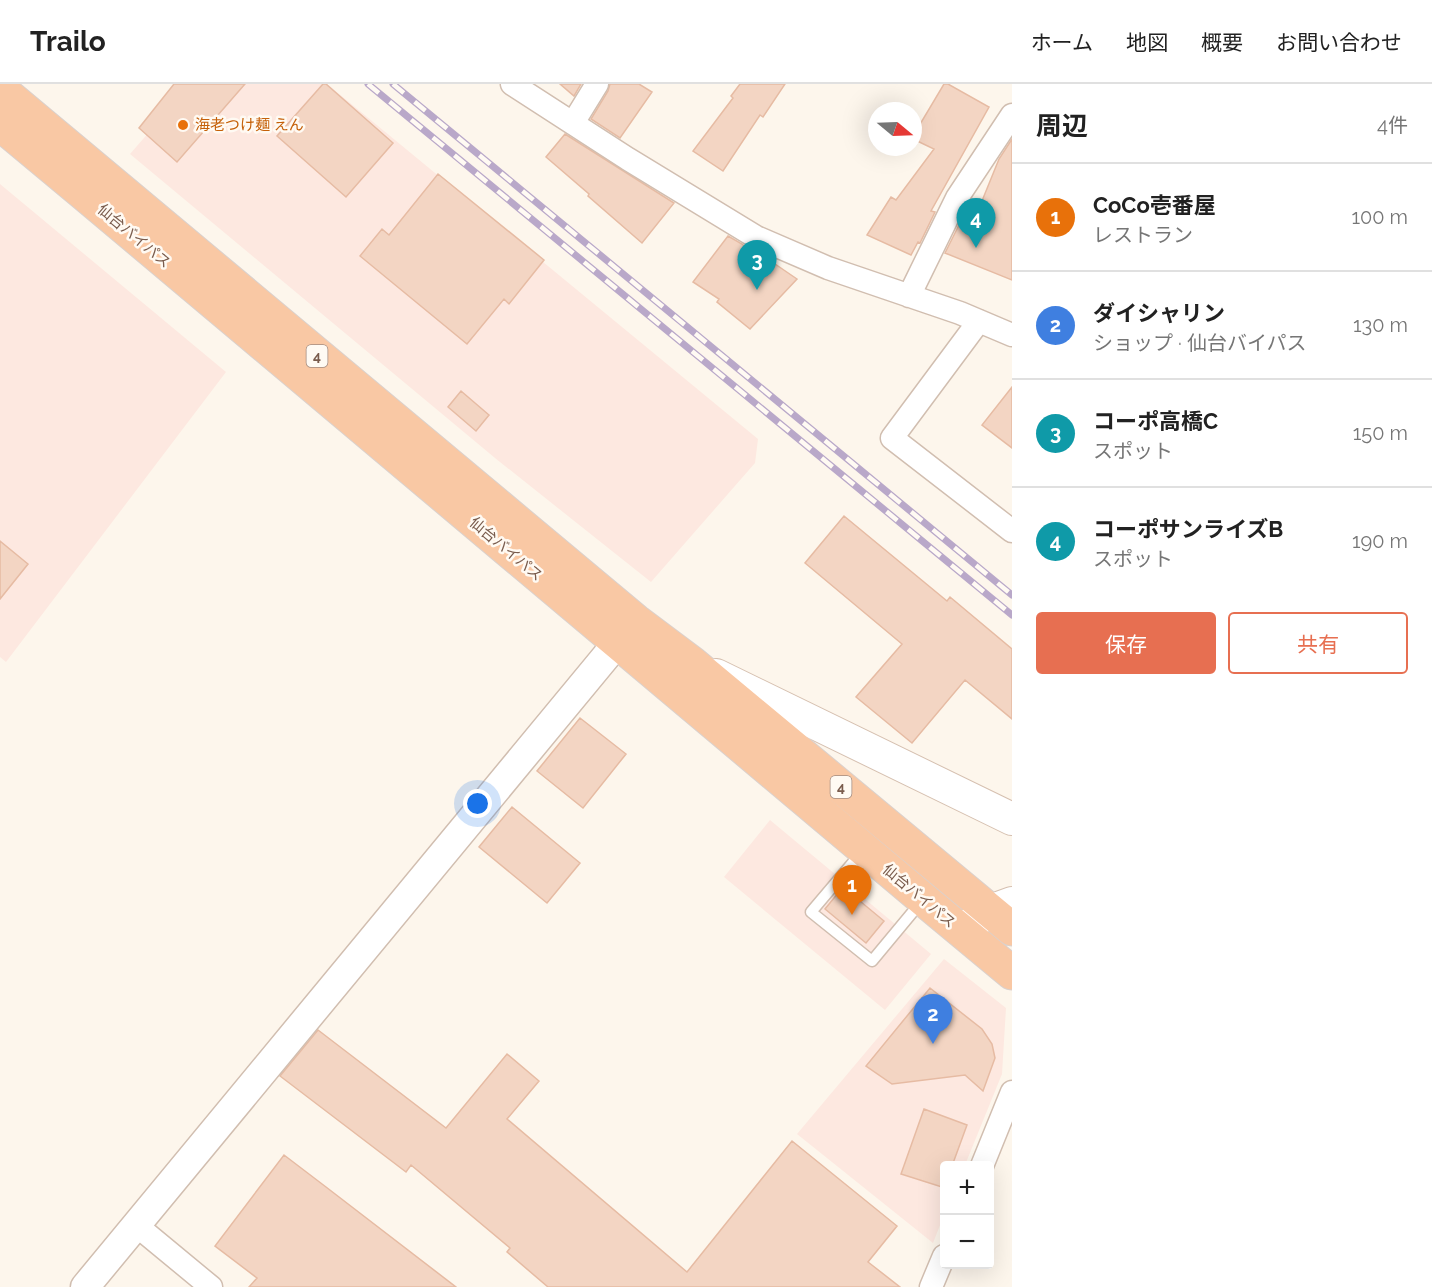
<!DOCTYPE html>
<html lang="ja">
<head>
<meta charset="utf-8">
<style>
	:root { --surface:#fff; --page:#f2f2f2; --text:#222; --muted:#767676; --line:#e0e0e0; --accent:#e76f51 }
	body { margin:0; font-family:Raleway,"Noto Sans JP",sans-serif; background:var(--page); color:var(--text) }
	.controls { position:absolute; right:18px; bottom:18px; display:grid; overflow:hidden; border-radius:6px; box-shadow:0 6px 24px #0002 }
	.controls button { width:54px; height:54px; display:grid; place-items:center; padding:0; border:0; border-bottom:2px solid var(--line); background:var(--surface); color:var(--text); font:30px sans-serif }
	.compass { position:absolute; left:868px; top:18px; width:54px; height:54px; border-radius:50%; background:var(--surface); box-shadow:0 6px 24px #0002; rotate:109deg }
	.you { position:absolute; left:478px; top:720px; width:21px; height:21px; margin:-15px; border:4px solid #fff; border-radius:50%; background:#1a73e8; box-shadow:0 0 0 9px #1a73e833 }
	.badge { display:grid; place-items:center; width:39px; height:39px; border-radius:50%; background:var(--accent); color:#fff; font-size:20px; font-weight:700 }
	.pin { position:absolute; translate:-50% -50px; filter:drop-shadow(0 2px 3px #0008) }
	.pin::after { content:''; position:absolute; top:32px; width:21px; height:18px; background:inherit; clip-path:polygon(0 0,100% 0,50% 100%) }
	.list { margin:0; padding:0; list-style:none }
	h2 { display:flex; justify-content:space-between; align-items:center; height:78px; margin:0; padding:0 24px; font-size:26px }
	h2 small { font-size:20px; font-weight:400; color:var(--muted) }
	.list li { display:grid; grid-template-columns:39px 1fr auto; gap:18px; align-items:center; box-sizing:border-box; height:108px; padding:0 24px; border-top:2px solid var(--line) }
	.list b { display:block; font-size:22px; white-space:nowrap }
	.list p { margin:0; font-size:20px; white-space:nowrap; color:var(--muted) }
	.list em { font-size:20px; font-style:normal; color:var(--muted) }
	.actions { display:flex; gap:12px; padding:18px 24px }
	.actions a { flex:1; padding:14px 0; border:2px solid var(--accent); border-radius:6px; text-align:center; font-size:21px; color:var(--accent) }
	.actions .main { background:var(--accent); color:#fff }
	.map { position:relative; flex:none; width:1012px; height:1203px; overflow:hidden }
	header { display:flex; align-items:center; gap:36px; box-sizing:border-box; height:84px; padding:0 30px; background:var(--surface); border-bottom:2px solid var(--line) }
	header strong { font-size:28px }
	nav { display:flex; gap:33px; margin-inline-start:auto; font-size:21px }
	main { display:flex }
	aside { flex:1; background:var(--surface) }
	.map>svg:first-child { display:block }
	.commercial { fill:#fde8e0 }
	.building { fill:#f3d5c3; stroke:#e6bba3; stroke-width:1.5 }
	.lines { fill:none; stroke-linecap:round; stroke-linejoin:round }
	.service-casing { stroke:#d1beb0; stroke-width:13 }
	.minor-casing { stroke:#d1beb0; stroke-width:25 }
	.tertiary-casing { stroke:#d1beb0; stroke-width:31 }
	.secondary-casing { stroke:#d6c0b0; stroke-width:34 }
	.trunk-casing { stroke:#dad1cd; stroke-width:35 }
	.service { stroke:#fff; stroke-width:10 }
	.minor { stroke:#fff; stroke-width:22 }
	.tertiary { stroke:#fff; stroke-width:28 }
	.secondary { stroke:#fff; stroke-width:32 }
	.trunk { stroke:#f9c8a4; stroke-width:33 }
	.rail-casing { stroke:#b9a8c9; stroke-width:7 }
	.rail { stroke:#fffaf3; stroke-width:4.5; stroke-dasharray:14; stroke-linecap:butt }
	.food-dot { fill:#e8710a; stroke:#fffaf3; stroke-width:2 }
	.labels { text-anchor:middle; stroke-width:5; stroke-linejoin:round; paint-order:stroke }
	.shield { fill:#fffaf3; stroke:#a28b7f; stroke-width:1.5 }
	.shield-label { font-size:14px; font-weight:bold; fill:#7a5c4d }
	.food-label { font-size:15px; fill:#c56008; stroke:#fffaf3; text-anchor:start }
	.street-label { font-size:15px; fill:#7a5c4d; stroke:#fffaf3 }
</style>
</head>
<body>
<header>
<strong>Trailo</strong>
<nav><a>ホーム</a><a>地図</a><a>概要</a><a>お問い合わせ</a></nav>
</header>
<main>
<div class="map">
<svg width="1012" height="1203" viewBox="0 0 1012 1203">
	<rect width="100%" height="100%" fill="#fdf6ec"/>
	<!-- commercial -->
	<path class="commercial" d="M191 0H327L758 355 755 379 651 498 495 374 130 70Z
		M0 100 226 288 6 578 0 573Z
		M770 736 931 870 885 926 724 793Z
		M944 875 1006 924 1002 990 965 1081 944 1082V1131L933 1159 797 1050Z"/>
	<!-- building -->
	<path class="building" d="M174 0H245L177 78 139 44Z
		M323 0H326L393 59 346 113 277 52Z
		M560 0H581L574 12Z
		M610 0H639L652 8 620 54 591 35 608 7Z
		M740 0H785L763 33 760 31 723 87 693 67 733 14 731 12Z
		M944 0H948L989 23 931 127 935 128 920 159 918 158 911 171 867 151 891 113 896 116 934 65 913 55V52Z
		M565 50 674 119 642 159 588 112 589 110 546 73Z
		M1012 55V196L945 169 960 139 971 144 999 75Z
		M438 90 544 176 509 220 504 215 467 260 360 172 382 145 389 151Z
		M728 152 742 160 756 173 759 169 797 195 750 245 717 218 719 215 693 198Z
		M1012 303V364L982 341Z
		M461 307 489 331 476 347 448 323Z
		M844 432 947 517 950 513 1012 565V635L965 596 912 659 856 613 902 560 805 479Z
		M0 457 28 480 0 515Z
		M580 634 626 670 583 724 537 687Z
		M512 723 580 779 547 819 479 763Z
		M843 803 884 837 866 859 825 825Z
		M930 904 982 945 992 960 995 974 983 1007 965 991 892 1000 866 982Z
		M318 946 446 1044 507 970 539 997 507 1035 687 1188 792 1057 897 1142 868 1178 900 1203H548L507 1168 510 1164 411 1081 406 1088 280 992Z
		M924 1025 967 1041 952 1082H945V1104L901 1090Z
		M284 1071 326 1103 456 1203H249L257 1194 215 1162Z"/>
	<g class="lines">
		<!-- service casing -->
		<g class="service-casing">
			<path id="service" d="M861 769 811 828 872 877 921 818"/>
		</g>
		<!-- minor casing -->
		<g class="minor-casing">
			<path id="minor" d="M512 0 628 75 756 153 828 184 960 229 1012 251
				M573 39 597 0
				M909 212 957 114 1012 31
				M979 237 892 354 1012 447
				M982 1082 1012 1008
				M136 1141 211 1203
				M931 1203 944 1172"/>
		</g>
		<!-- tertiary casing -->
		<g class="tertiary-casing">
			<path id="tertiary" d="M85 1203 632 541"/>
		</g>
		<!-- secondary casing -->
		<g class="secondary-casing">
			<path id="secondary" d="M716 591 1012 735
				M969 841 990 827 1012 819"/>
		</g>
		<!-- trunk casing -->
		<g class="trunk-casing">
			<path id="trunk" d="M0 5 636 537 692 579 1012 845
				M0 40C339 321 673 608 1012 889"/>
		</g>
		<!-- service -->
		<use href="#service" class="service"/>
		<!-- minor -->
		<use href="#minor" class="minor"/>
		<!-- tertiary -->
		<use href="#tertiary" class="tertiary"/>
		<!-- secondary -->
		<use href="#secondary" class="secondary"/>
		<!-- trunk -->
		<use href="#trunk" class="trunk"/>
		<!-- rail casing -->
		<g class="rail-casing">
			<path id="rail" d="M368 0 1012 531
				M393 0 1012 511"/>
		</g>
		<!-- rail -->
		<use href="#rail" class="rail"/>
	</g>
	<!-- markers -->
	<circle class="food-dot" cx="183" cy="41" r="6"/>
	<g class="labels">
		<!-- shield labels -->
		<g class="shield">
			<rect x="306.5" y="261" width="21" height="22" rx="4.5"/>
			<rect x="830.5" y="692" width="21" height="22" rx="4.5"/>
		</g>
		<g class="shield-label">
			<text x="317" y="277">4</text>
			<text x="841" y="708">4</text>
		</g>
		<!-- food labels -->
		<g class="food-label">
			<text x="195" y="46">海老つけ麺 えん</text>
		</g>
		<!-- street labels -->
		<g class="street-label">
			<text transform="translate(134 152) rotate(40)" y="5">仙台バイパス</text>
			<text transform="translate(506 465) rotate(40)" y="5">仙台バイパス</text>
			<text transform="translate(919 812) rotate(40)" y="5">仙台バイパス</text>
		</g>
	</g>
</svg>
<div class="controls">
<button>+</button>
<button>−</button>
</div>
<svg class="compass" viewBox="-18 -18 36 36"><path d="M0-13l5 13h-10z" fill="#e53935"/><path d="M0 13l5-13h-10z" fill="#767676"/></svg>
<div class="you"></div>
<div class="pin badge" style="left:852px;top:831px;background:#e8710a">1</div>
<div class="pin badge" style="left:933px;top:960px;background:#3f7fe0">2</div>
<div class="pin badge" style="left:757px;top:206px;background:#0f9aa8">3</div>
<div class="pin badge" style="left:976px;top:164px;background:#0f9aa8">4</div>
</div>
<aside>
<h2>周辺<small>4件</small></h2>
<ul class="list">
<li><span class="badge" style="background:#e8710a">1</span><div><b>CoCo壱番屋</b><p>レストラン</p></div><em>100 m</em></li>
<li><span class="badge" style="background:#3f7fe0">2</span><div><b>ダイシャリン</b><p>ショップ · 仙台バイパス</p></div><em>130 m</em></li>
<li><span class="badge" style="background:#0f9aa8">3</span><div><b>コーポ高橋C</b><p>スポット</p></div><em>150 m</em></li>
<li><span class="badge" style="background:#0f9aa8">4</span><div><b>コーポサンライズB</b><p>スポット</p></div><em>190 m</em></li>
</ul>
<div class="actions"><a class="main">保存</a><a>共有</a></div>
</aside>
</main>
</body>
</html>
